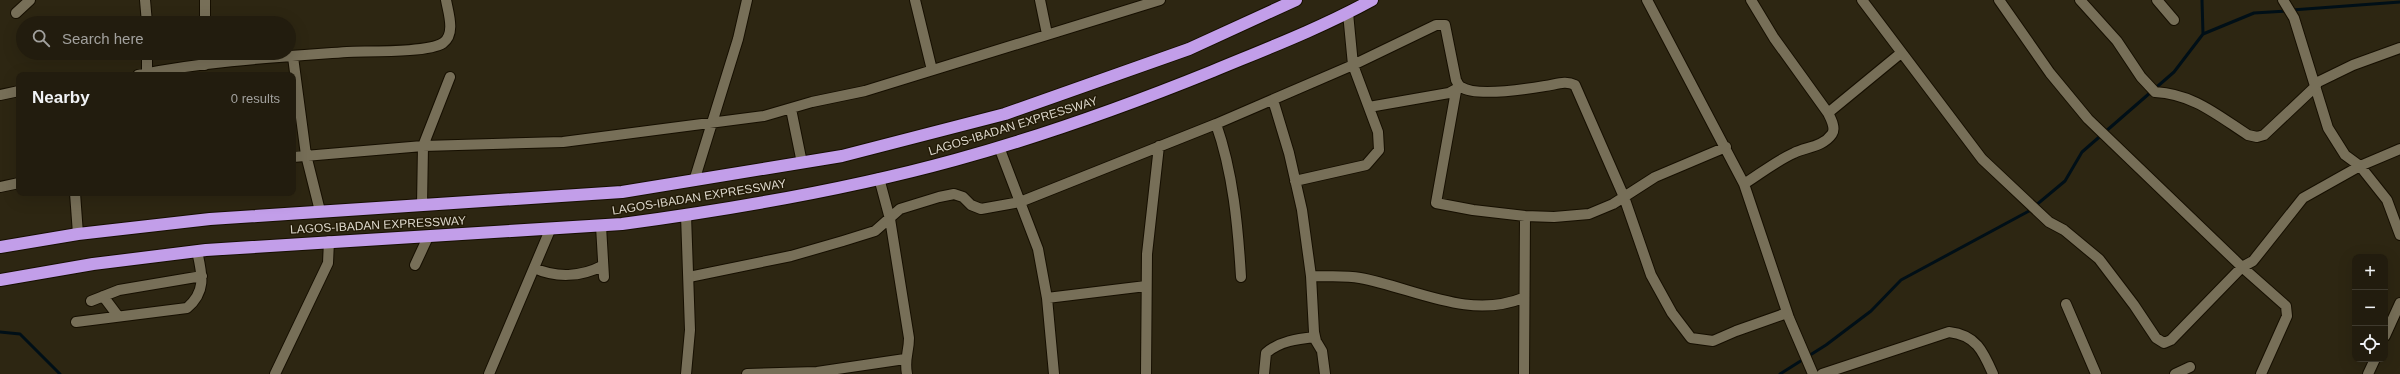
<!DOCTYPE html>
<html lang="en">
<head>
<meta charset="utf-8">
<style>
	:root { --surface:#221c0e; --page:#2a2517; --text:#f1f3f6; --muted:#a2a19e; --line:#3f3a2e }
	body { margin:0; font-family:Helvetica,sans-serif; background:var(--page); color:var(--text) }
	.controls { position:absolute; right:12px; bottom:12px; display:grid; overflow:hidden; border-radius:8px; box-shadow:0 4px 16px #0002 }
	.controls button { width:36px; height:36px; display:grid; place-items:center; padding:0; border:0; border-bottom:1px solid var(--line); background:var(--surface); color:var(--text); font:20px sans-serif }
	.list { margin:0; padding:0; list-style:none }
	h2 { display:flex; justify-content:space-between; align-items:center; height:52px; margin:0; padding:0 16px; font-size:17px }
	h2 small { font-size:13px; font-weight:400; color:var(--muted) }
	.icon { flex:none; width:22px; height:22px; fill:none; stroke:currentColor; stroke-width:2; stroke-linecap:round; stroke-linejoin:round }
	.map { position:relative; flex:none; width:2400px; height:374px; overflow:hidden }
	.search { position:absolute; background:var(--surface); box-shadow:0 4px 16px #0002; left:16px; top:16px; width:280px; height:44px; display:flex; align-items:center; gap:10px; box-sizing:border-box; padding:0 14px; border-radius:22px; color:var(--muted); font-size:15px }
	.panel { position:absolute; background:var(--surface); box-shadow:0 4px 16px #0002; left:16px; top:72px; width:280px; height:124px; border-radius:8px }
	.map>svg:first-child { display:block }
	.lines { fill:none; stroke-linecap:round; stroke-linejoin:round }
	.stream { stroke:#000f17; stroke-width:3 }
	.minor-casing { stroke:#160f00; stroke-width:12 }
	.tertiary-casing { stroke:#160f00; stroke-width:12 }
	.motorway-casing { stroke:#160f00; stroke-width:14 }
	.minor { stroke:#776f58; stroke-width:10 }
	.tertiary { stroke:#776f58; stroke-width:10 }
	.motorway { stroke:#c29ee9; stroke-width:12 }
	.labels { text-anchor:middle; stroke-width:3; stroke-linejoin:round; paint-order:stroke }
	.street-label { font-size:12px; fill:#dcd7cb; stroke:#241c08 }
</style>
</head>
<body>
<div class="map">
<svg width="2400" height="374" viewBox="0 0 2400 374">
	<rect width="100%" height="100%" fill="#2d2612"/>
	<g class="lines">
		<!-- stream -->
		<path class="stream" d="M2292 10 2400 2
			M2203 34 2254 13 2287 11
			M0 332 20 334 60 374
			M1780 374 1826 345 1871 311 1901 280 2029 211 2065 181 2082 152 2174 72 2203 34 2202 0"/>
		<!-- minor casing -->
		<g class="minor-casing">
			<path id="minor" d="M145 0 147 23
				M205 0V23
				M915 0 932 70
				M1040 0 1047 34
				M1647 0 1744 184 1789 318 1813 374
				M1862 0 1982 159 2049 222 2064 230 2099 259 2134 305 2156 338 2164 343 2171 340 2242 267 2253 261 2303 198 2360 166 2400 149
				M1999 0 2050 73 2088 119 2242 267 2286 306 2287 316 2261 374
				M2080 0 2117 41 2141 77 2155 92C2193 94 2217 115 2248 135L2257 137 2264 135 2316 86
				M2157 0 2174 20
				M2283 0 2294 18 2328 128 2345 155 2360 166 2387 200 2400 235
				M16 13 30 0
				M293 57 306 155 320 211
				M205 65V53
				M147 73V53
				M138 75C206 61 278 57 347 52 367 51 428 53 443 43 456 34 448 12 446 0
				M2316 83 2353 65 2400 48
				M1456 91 1436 203 1473 210 1525 216 1554 217 1589 214 1613 204 1655 177 1726 147
				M0 95 19 91
				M1273 100 1289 153 1302 210 1311 276 1314 332 1316 341 1322 351 1325 374
				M1369 107 1449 93 1460 87
				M791 109 802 163
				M1828 113 1901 53
				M1216 124C1233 172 1238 226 1241 277
				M999 147 1038 249 1047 298 1054 374
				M293 157 423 146 563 142 764 116 812 102 865 91 1160 0
				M879 178 890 219 909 338C909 353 904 358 907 374
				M694 181 738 39 747 0
				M1295 181 1366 165 1379 150 1378 132 1353 65 1348 13
				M1744 184C1760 174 1776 161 1794 153 1806 147 1823 147 1832 134 1836 128 1831 119 1828 113L1774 38 1751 0
				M0 187 19 183
				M75 193 78 234
				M422 205 423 146 450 77
				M601 226 604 277
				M415 265 428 237
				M534 268C556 278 581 277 602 266
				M1311 276C1327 277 1345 275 1360 278 1414 288 1468 320 1523 298
				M689 277 791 256 843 241 875 231 900 209 939 197 954 194 963 197 971 205 981 209 1020 202 1216 124 1353 65 1436 25H1445L1456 80C1457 82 1459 86 1461 87 1476 97 1527 89 1545 86 1555 85 1565 80 1575 85L1624 197 1651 275 1672 313 1691 338 1713 341 1736 331 1787 313
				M103 296 118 316
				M1047 298 1146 286
				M91 301 119 290 202 276
				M2066 304 2096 374
				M76 322 187 308C207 291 202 274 197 251
				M2385 336 2400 303
				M275 374 328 263 329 241
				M489 374 550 230
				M747 374 817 372 905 359
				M1146 374 1147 254 1159 146
				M1264 374 1266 353C1280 341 1297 339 1315 337
				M1524 374 1525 216
				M1822 374 1949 332C1976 335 1983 351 1993 374
				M2175 374 2190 367
				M2368 374 2375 359"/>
		</g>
		<!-- tertiary casing -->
		<g class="tertiary-casing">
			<path id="tertiary" d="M686 374 690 330 686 215"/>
		</g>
		<!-- motorway casing -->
		<g class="motorway-casing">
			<path id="motorway" d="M0 247 78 234 210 219 622 192 842 156 1005 114 1189 49 1296 0
				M0 280 93 264 206 250 622 224C734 209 846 190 955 160 1043 136 1129 105 1213 71 1266 49 1321 28 1372 0"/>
		</g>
		<!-- minor -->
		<use href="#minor" class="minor"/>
		<!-- tertiary -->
		<use href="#tertiary" class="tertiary"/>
		<!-- motorway -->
		<use href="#motorway" class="motorway"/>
	</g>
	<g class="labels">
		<!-- street labels -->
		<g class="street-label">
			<text transform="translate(1013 126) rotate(-17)" y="4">LAGOS-IBADAN EXPRESSWAY</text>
			<text transform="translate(699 197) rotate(-9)" y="4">LAGOS-IBADAN EXPRESSWAY</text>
			<text transform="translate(378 225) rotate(-3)" y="4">LAGOS-IBADAN EXPRESSWAY</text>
		</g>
	</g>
</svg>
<div class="controls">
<button>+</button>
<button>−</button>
<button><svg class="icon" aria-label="locate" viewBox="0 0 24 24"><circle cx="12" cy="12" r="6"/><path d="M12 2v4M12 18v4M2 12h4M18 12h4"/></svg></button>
</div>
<div class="search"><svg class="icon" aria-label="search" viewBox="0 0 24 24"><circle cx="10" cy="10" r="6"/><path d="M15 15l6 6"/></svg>Search here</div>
<section class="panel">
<h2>Nearby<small>0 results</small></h2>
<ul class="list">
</ul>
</section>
</div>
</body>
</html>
